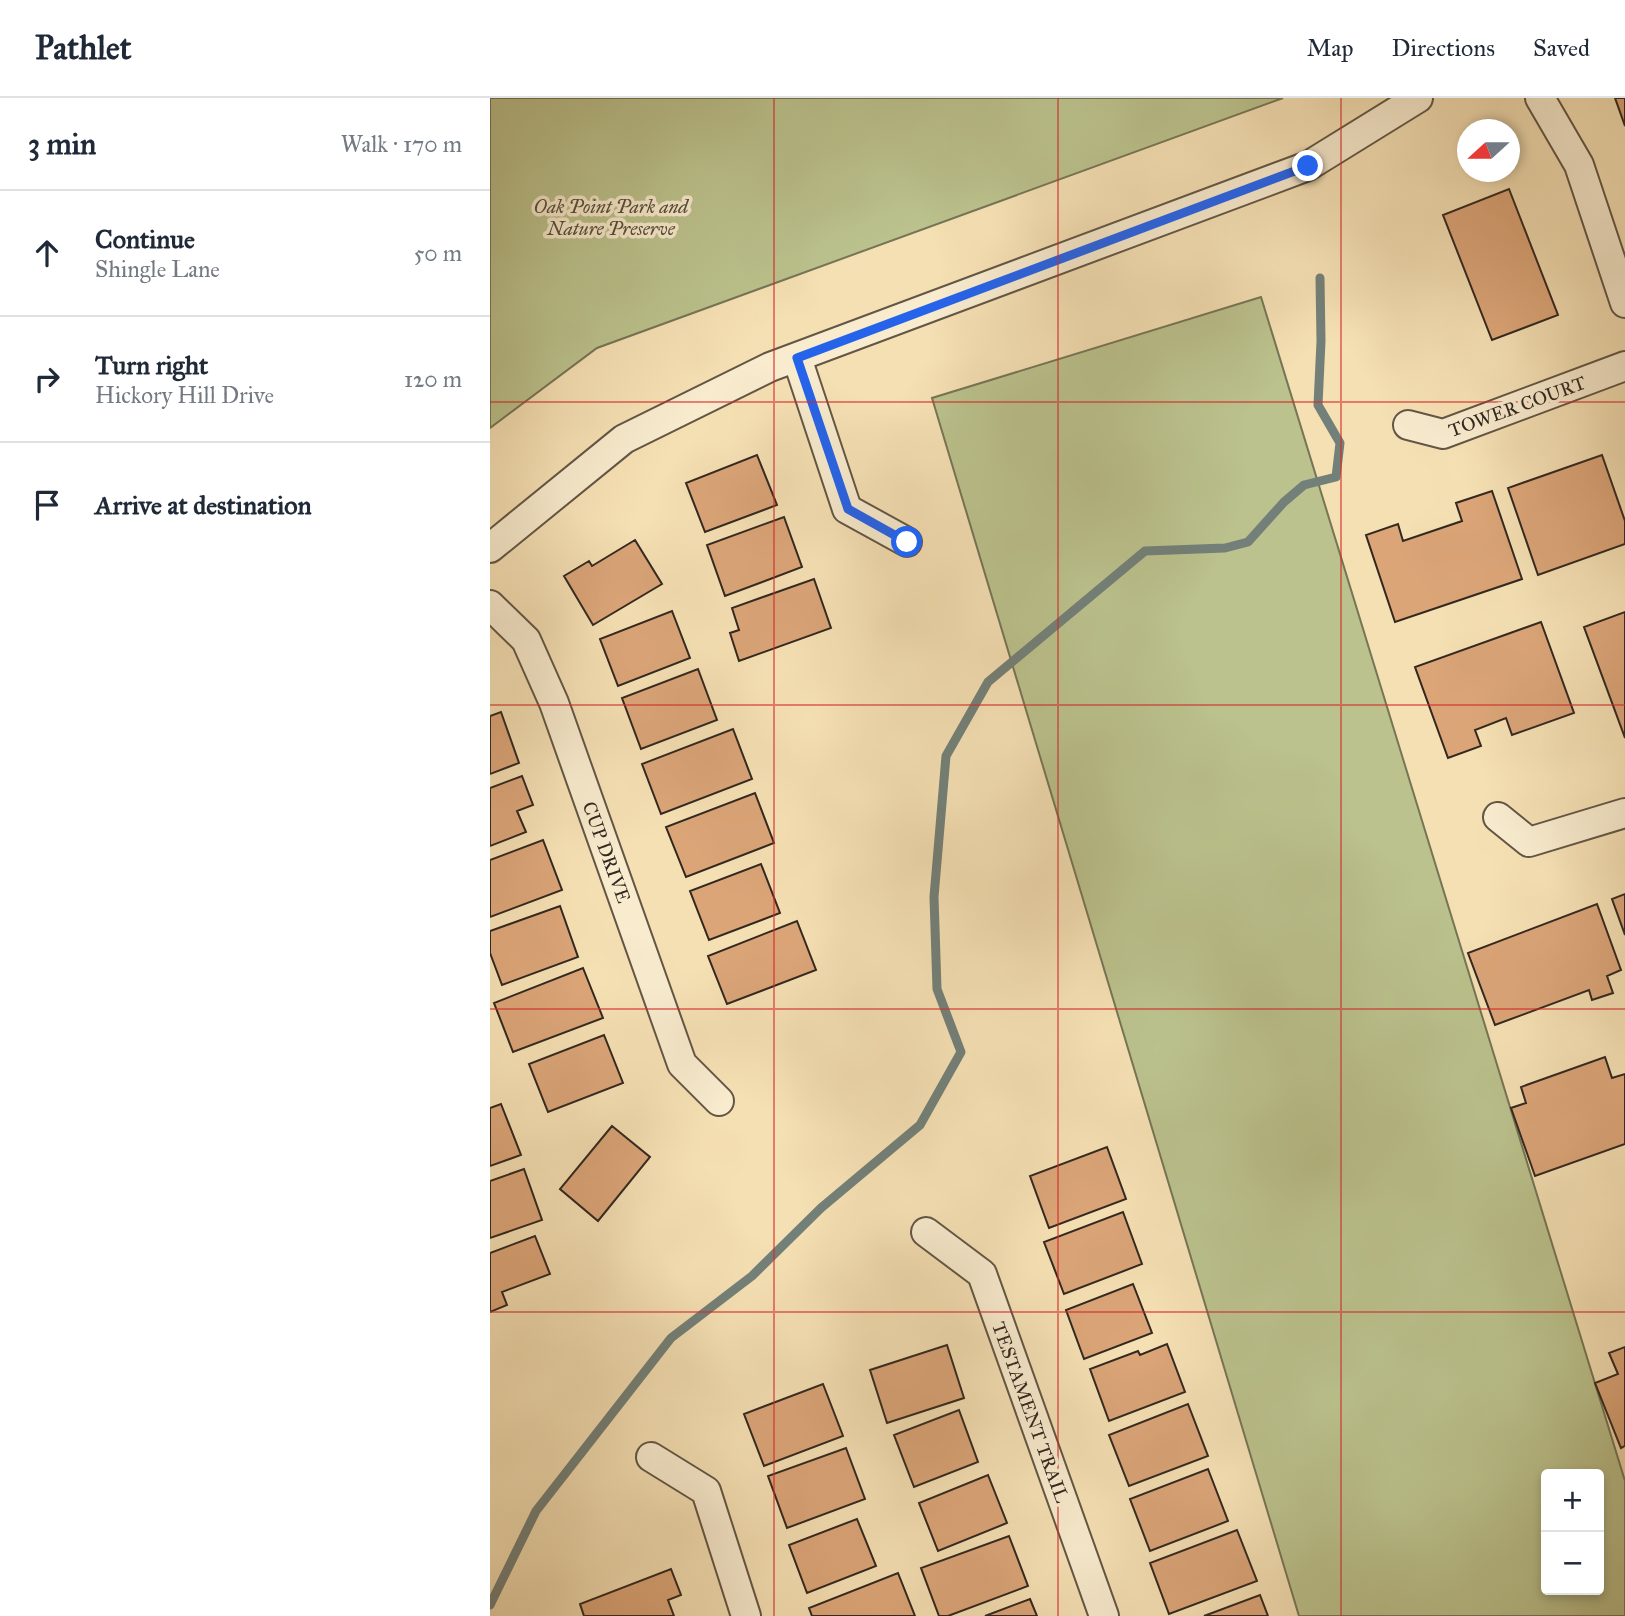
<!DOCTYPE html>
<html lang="en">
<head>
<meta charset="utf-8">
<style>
	:root { --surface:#fff; --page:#f2f2f3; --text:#1f2937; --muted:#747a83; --line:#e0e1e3 }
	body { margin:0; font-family:"IM FELL Great Primer",serif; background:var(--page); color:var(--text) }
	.controls { position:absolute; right:21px; bottom:21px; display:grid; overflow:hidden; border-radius:7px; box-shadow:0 4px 10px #0003 }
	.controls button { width:63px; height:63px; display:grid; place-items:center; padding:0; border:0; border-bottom:2px solid var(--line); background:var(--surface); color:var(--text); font:35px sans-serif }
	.compass { position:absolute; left:967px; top:21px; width:63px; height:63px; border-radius:50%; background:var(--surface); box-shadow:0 4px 10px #0003; rotate:249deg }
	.stop { position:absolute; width:21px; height:21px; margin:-16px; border:5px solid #2563eb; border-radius:50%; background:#fff }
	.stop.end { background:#2563eb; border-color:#fff; box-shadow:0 2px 7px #0008 }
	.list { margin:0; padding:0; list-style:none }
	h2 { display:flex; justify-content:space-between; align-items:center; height:91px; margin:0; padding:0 28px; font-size:30px }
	h2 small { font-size:23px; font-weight:400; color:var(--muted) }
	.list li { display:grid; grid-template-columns:46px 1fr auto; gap:21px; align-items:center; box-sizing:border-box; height:126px; padding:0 28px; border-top:2px solid var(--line) }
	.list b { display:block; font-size:26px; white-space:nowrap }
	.list p { margin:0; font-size:23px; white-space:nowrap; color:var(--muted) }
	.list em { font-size:23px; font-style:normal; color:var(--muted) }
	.icon { flex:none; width:38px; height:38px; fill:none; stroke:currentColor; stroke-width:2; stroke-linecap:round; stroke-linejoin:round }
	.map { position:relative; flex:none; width:1135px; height:1518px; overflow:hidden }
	header { display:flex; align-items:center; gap:42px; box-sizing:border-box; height:98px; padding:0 35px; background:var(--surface); border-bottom:2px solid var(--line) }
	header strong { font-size:33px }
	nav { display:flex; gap:38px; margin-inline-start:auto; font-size:24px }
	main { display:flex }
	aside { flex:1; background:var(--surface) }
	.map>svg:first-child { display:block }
	.green { fill:#bbc28d; stroke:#767556; stroke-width:2; fill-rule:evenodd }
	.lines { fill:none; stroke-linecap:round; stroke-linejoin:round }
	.stream { stroke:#738079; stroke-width:9 }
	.building { fill:#dba578; stroke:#322820; stroke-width:2 }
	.minor-casing { stroke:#635645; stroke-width:32 }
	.minor { stroke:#f8ebce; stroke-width:28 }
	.route { stroke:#2563eb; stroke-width:9 }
	.grid { fill:none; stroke:#d62828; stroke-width:2; stroke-opacity:0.55 }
	.labels { text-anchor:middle; stroke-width:7; stroke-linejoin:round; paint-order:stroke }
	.park-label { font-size:19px; font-style:italic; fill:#544e3b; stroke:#f8ebce }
	.street-label { font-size:19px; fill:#322820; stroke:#f8ebce }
</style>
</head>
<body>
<header>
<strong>Pathlet</strong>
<nav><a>Map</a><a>Directions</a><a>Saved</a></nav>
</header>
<main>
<aside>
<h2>3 min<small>Walk · 170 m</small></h2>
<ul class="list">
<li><svg class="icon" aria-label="ahead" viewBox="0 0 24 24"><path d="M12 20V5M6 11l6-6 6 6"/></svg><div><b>Continue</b><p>Shingle Lane</p></div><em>50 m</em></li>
<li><svg class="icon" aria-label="right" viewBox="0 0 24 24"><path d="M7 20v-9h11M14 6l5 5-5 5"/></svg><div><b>Turn right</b><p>Hickory Hill Drive</p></div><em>120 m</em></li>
<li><svg class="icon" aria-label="arrive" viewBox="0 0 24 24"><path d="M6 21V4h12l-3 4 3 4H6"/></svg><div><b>Arrive at destination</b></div></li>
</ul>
</aside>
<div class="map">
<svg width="1135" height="1518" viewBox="0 0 1135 1518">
	<rect width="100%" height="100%" fill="#f5e0b4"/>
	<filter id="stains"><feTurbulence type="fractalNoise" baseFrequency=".00286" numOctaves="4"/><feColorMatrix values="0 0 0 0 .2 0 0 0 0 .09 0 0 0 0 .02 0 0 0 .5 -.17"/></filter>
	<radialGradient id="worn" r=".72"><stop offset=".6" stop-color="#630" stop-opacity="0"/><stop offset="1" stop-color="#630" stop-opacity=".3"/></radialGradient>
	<!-- green -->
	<path class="green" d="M0 0H793L107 250 0 330Z
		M771 199 1135 1383V1518H809L442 300ZM1109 1376V1492H1056V1376Z"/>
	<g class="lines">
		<!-- stream -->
		<path class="stream" d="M0 1507 46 1413 181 1240 262 1178 331 1110 430 1027 471 954 447 891 444 799 456 658 498 584 655 453 735 450 758 444 794 404 814 387 846 379 850 345 828 307 831 243 830 180"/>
	</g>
	<!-- building -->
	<path class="building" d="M1125 0H1135V28Z
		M1019 91 1068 217 1002 242 953 117Z
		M267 357 287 407 215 434 196 385Z
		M1112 357 1135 423V446L1048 477 1018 390Z
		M1002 393 1032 481 905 524 876 437 908 426 913 443 972 423 966 405Z
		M294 419 312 469 235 498 217 447Z
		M145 442 172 486 103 527 74 478 99 463 102 468Z
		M324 481 341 530 249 563 240 535 249 532 242 510Z
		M182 513 200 560 128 588 110 541Z
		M1135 514V640L1094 529Z
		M1051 524 1084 615 1022 637 1016 620 985 632 991 648 958 660 925 569Z
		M208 571 227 622 151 651 132 600Z
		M11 614 29 665 0 676V618Z
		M243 631 262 681 171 716 152 666Z
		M32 678 43 707 27 713 36 734 0 748V690Z
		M265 695 284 745 196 779 176 729Z
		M53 742 72 792 0 819V762Z
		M271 766 290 815 219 842 200 793Z
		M1135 796V837L1122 801Z
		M1107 806 1131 872 1117 878 1123 895 1102 902 1099 892 1005 927 978 855Z
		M70 808 88 859 12 887 0 855V833Z
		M307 823 326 872 237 906 218 858Z
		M93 870 113 920 23 954 4 905Z
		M114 937 133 985 58 1014 39 966Z
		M1115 959 1122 980 1135 976V1046L1045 1078 1021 1010 1036 1005 1031 989Z
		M11 1006 31 1057 0 1068V1010Z
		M122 1028 160 1059 108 1123 70 1091Z
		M617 1049 636 1101 559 1130 540 1078Z
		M34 1071 52 1122 0 1140V1083Z
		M633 1114 652 1166 574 1196 554 1144Z
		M45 1138 60 1176 12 1194 17 1207 0 1214V1155Z
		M643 1186 662 1235 594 1261 576 1212Z
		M677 1246 695 1294 619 1323 600 1271 648 1253 650 1257Z
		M457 1247 474 1300 397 1325 380 1272Z
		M1135 1249V1348L1131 1350 1105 1285 1128 1276 1119 1255Z
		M333 1286 353 1338 274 1368 254 1316Z
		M698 1306 718 1358 639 1388 619 1337Z
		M469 1312 488 1364 424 1389 404 1337Z
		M356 1350 375 1401 297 1430 278 1378Z
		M718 1371 738 1423 660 1453 640 1401Z
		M498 1377 517 1425 448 1453 429 1405Z
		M367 1421 386 1468 317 1495 299 1447Z
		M747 1432 767 1483 679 1516 660 1465Z
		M519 1438 538 1488 458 1518H449L431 1470Z
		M181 1471 191 1497 178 1502 184 1518H94L90 1506Z
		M408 1475 425 1518H322L319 1510Z
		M770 1497 778 1518H714Z
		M540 1501 547 1518H495Z"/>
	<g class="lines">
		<!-- minor casing -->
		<g class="minor-casing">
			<path id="minor" d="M1050 0 1089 67 1135 205
				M307 260 357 411 417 444
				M918 327 953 336 1135 268
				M0 450 134 341 280 269 818 68 928 0
				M0 507 36 542 64 605 192 966 229 1003
				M1008 719 1039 744 1135 715
				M436 1134 492 1176 614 1518
				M161 1359 216 1393 256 1518"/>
		</g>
		<!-- minor -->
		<use href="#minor" class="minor"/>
	</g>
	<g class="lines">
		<!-- route -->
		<path class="route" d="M417 444 358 411 307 260 818 68"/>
	</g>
	<!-- grid -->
	<path class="grid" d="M284 0V1518M568 0V1518M851 0V1518M0 304H1135M0 607H1135M0 911H1135M0 1214H1135"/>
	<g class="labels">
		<!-- park labels -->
		<g class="park-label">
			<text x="121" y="115">Oak Point Park and<tspan x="121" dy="22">Nature Preserve</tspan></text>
		</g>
		<!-- street labels -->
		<g class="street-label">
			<text transform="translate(1027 308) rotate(-20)" y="7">TOWER COURT</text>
			<text transform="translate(117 754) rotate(70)" y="7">CUP DRIVE</text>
			<text transform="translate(541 1314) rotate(70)" y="7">TESTAMENT TRAIL</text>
		</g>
	</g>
	<rect width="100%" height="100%" filter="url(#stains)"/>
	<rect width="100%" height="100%" fill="url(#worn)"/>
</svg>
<div class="controls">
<button>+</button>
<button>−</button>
</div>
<svg class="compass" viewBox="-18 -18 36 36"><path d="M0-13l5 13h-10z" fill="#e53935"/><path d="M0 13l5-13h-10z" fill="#747a83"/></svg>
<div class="stop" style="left:417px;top:444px"></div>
<div class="stop end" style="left:818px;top:68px"></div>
</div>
</main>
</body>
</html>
